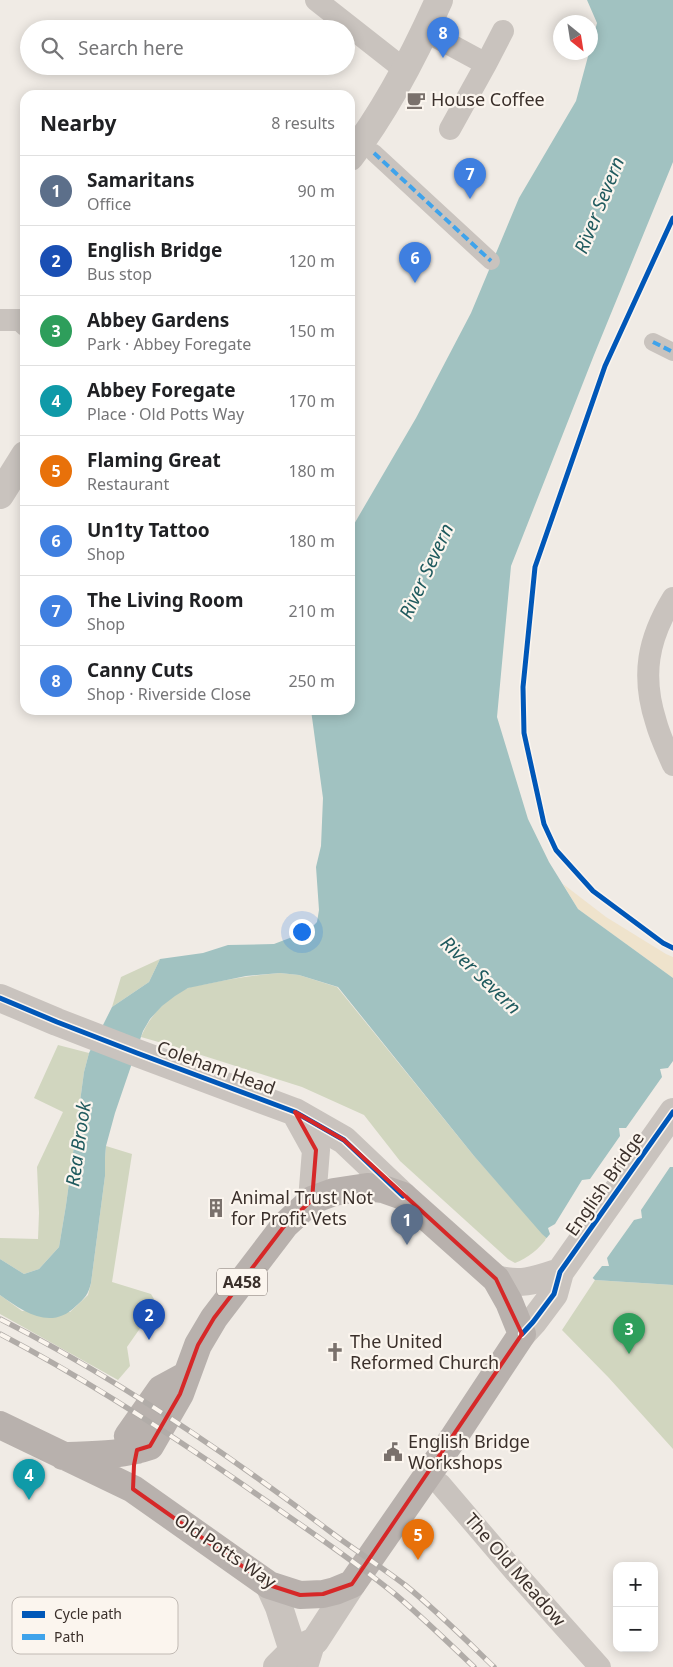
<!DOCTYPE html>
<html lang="en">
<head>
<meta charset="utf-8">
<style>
	:root { --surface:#fff; --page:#f6f6f6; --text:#202124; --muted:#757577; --line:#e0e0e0; --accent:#d93025 }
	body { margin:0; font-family:"Noto Sans",sans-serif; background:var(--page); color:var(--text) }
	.controls { position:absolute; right:15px; bottom:15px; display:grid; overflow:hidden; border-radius:10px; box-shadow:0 2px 12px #0003 }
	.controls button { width:45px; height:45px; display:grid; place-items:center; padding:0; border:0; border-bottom:1px solid var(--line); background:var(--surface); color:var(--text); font:25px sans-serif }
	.compass { position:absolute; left:553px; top:15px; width:45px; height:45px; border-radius:50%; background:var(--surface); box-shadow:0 2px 12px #0003; rotate:150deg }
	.you { position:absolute; left:301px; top:931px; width:18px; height:18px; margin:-12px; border:4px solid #fff; border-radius:50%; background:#1a73e8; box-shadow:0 0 0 8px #1a73e833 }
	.badge { display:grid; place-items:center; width:32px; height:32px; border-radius:50%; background:var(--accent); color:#fff; font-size:16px; font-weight:700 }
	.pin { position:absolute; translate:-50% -41px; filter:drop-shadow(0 1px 2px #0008) }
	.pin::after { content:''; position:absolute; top:26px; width:18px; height:15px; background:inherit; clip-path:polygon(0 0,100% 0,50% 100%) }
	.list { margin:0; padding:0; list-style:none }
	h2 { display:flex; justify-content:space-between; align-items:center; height:65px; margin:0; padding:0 20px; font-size:21px }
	h2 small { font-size:16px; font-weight:400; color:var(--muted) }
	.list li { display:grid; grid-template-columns:32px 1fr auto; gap:15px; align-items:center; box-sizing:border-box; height:70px; padding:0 20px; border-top:1px solid var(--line) }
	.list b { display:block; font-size:19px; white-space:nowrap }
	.list p { margin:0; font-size:16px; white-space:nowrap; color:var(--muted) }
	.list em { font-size:16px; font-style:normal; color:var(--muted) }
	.icon { flex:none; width:28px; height:28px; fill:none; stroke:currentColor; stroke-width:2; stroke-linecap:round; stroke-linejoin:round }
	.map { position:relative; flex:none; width:673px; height:1667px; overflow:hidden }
	.search { position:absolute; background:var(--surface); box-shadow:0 2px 12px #0003; left:20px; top:20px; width:335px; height:55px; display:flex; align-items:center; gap:12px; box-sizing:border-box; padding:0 18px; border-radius:28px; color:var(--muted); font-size:19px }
	.panel { position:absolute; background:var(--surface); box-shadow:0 2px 12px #0003; left:20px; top:90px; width:335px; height:625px; border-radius:15px }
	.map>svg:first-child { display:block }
	.green { fill:#d1d6bf }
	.sand { fill:#efe3cc }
	.water { fill:#a1c2c1 }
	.pier { fill:#f0ebe5 }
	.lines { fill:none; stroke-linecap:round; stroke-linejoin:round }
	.pedestrian { stroke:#c9c3be; stroke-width:18 }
	.minor { stroke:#c9c3be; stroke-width:22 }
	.tertiary { stroke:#c9c3be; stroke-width:28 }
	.primary { stroke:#b8b1ad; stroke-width:28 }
	.rail-casing { stroke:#b1aca8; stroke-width:5.5 }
	.rail { stroke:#fbf5ee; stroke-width:4; stroke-dasharray:11; stroke-linecap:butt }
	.quiet { stroke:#3fa3eb; stroke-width:4; stroke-dasharray:8 4; stroke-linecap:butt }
	.cycleway-casing { stroke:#fbf5ee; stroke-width:8 }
	.cycleway { stroke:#0057b8; stroke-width:5 }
	.marked { fill:none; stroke:#d62828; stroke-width:4; stroke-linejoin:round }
	.labels { text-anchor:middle; stroke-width:4.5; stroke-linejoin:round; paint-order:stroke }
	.shield { fill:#fbf5ee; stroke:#756b66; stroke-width:1 }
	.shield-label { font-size:16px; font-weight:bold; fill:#3b302b }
	.poi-label { font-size:18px; fill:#3b302b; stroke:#fbf5ee; text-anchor:start }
	.street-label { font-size:18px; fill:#3b302b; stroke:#fbf5ee }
	.water-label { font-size:19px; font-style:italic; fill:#1f5a5e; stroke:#fbf5ee }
	.key { fill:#fbf5ee; stroke:#c1bab4; stroke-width:1 }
	.key-label { font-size:14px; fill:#3b302b }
</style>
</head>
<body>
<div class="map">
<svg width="673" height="1667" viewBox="0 0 673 1667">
	<rect width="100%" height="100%" fill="#f0ebe5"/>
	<!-- green -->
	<path class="green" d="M160 959 149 982 112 1007 121 977Z
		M280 973 299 975 337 987 474 1156 547 1238C539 1249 528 1258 515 1263L508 1259 400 1161 364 1115 302 1087 176 1047 141 1037C149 1017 167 996 188 988 195 985 203 985 211 983 234 978 256 975 280 973Z
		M58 1045 89 1053 84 1072 66 1205 59 1247 39 1269 24 1274 0 1259V1238L38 1239 39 1213 37 1167 63 1112 34 1098Z
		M106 1146 132 1154 112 1282 151 1294 157 1304 127 1347 130 1366 118 1380 0 1314V1295L22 1311 70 1312 88 1295 91 1283 105 1176V1158Z
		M595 1280 673 1285V1449L609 1378 562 1330Z"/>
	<!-- sand -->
	<path class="sand" d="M563 884 606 917 666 954 673 957V978L578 909Z"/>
	<!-- water -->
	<path class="water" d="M587 0H673V162L594 355 511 566 497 717 528 819 549 862 578 909 673 978V1285L595 1280 542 1234 474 1156 338 987 299 975 280 973 246 976 188 988 175 996 162 1006 150 1019 143 1031 115 1113 106 1146 105 1158V1176L91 1283C88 1295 85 1298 76 1306 51 1331 24 1312 0 1295V1259L24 1274 39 1269 59 1247 66 1205 84 1072 89 1053 112 1007 149 982 160 959 203 953 228 945 274 944 308 931 317 922 319 910 316 867 321 846 323 798 311 710H350V531L416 418 471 313 519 198 576 101 597 23Z"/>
	<!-- pier -->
	<path class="pier" d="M673 1061V1167H670L641 1210 642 1218 634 1220 607 1258 609 1266H602L591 1280 545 1240 550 1234 548 1228 555 1224 582 1180 590 1179 620 1136 619 1128H626L662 1077 660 1069 668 1068Z"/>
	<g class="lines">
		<!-- pedestrian -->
		<path class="pedestrian" d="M374 153 491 261
			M653 342 673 352"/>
		<!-- minor -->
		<path class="minor" d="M316 0 405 70
			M425 31 486 64 450 129
			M486 64 503 31
			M0 320H20L25 325
			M673 598C648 639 641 675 656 722 660 737 667 751 673 765
			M428 1475 440 1484 516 1573 600 1667
			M307 1667 315 1641"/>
		<!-- tertiary -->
		<path class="tertiary" d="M350 157C386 110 415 54 439 0
			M0 495 25 455
			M0 998 57 1022 137 1053 295 1112 344 1140 403 1196
			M295 1112 316 1150 312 1200
			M496 1279C521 1286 536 1280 560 1272
			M522 1334 533 1322 554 1294 560 1272 673 1112
			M269 1585 279 1607 293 1651
			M277 1667 293 1651 315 1641 352 1584"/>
		<!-- primary -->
		<path class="primary" d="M0 1425 133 1489 269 1585 300 1595 323 1594 335 1591 352 1584 454 1437 522 1334 509 1302 496 1279 403 1196 383 1189 367 1187 334 1192 312 1200 285 1225 214 1318 198 1345 180 1394 150 1446C121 1456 92 1455 63 1456
			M137 1450 128 1436 161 1389 185 1376"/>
		<!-- rail casing -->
		<g class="rail-casing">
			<path id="rail" d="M0 1319C115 1377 225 1452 328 1530 353 1549 380 1566 405 1585 436 1610 465 1639 494 1667
				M0 1334C84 1378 164 1430 242 1484 293 1520 347 1555 396 1595 423 1618 449 1643 474 1667"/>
		</g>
		<!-- rail -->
		<use href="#rail" class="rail"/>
		<!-- quiet -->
		<path class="quiet" d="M374 153 491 261
			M653 342 673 352"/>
		<!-- cycleway casing -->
		<g class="cycleway-casing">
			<path id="cycleway" d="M673 218 605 366 535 567 523 687 524 733 544 824 556 850 593 891 663 943 673 948
				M0 998 57 1022 137 1053 295 1112 344 1140 403 1196
				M522 1334 533 1322 554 1294 560 1272 673 1112"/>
		</g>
		<!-- cycleway -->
		<use href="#cycleway" class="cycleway"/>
	</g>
	<!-- marked area -->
	<path class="marked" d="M295 1112 344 1140 496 1279 522 1334 352 1584 323 1594 300 1595 269 1585 133 1489 134 1465 137 1450 150 1446 180 1394 198 1345 214 1318 285 1225 312 1200 316 1150Z"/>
	<!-- icons -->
	<defs>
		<g id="cafe-bare" transform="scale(1.5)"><path d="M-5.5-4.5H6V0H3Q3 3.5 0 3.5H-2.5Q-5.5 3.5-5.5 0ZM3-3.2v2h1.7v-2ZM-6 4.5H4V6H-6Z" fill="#7a716c" stroke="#fbf5ee" stroke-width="2.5" paint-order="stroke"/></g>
		<g id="building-bare" transform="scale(1.5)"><path d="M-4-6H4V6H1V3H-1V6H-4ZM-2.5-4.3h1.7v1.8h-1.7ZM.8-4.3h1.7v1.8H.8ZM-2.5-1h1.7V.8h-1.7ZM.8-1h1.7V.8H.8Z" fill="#7a716c" stroke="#fbf5ee" stroke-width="2.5" paint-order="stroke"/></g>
		<g id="church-bare" transform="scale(1.5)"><path d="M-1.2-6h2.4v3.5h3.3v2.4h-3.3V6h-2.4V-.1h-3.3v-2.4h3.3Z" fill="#7a716c" stroke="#fbf5ee" stroke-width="2.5" paint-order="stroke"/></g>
		<g id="civic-bare" transform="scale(1.5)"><path d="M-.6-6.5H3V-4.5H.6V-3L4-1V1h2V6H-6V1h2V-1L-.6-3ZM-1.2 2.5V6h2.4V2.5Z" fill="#7a716c" stroke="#fbf5ee" stroke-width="2.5" paint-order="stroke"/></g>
	</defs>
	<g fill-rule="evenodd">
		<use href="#cafe-bare" x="416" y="100"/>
		<use href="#building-bare" x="216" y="1208"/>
		<use href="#church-bare" x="335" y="1352"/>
		<use href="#civic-bare" x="393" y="1452"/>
	</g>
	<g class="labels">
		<!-- shield labels -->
		<rect class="shield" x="217" y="1268.5" width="50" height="27" rx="4"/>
		<g class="shield-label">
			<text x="242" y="1288">A458</text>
		</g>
		<!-- poi labels -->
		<g class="poi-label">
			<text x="431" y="106">House Coffee</text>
			<text x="231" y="1204">Animal Trust Not<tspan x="231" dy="21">for Profit Vets</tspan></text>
			<text x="350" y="1348">The United<tspan x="350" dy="21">Reformed Church</tspan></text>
			<text x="408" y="1448">English Bridge<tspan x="408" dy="21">Workshops</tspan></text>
		</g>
		<!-- street labels -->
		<g class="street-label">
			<text transform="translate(216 1068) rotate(20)" y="6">Coleham Head</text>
			<text transform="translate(605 1184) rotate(-55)" y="6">English Bridge</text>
			<text transform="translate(225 1551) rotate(34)" y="6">Old Potts Way</text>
			<text transform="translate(515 1570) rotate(49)" y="6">The Old Meadow</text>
		</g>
		<!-- water labels -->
		<g class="water-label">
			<text transform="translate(599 205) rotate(-68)" y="7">River Severn</text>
			<text transform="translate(426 571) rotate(-65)" y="7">River Severn</text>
			<text transform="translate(481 975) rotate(44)" y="7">River Severn</text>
			<text transform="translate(78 1144) rotate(-82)" y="7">Rea Brook</text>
		</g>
	</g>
	<!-- legend -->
	<rect x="12" y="1597" width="166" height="57" rx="8" class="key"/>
	<rect x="22" y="1611" width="23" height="7" fill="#0057b8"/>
	<rect x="22" y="1634" width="23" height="6" fill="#3fa3eb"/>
	<g class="key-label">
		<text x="54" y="1619">Cycle path</text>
		<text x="54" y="1642">Path</text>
	</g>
</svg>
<div class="controls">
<button>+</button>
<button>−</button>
</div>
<svg class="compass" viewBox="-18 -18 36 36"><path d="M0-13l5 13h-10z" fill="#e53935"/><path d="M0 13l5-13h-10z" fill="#757577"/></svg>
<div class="you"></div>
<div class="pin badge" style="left:407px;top:1245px;background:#5c6f8a">1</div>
<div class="pin badge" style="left:149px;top:1340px;background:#1a4fb4">2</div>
<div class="pin badge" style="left:629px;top:1354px;background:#2e9e5b">3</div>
<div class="pin badge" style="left:29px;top:1500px;background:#0f9aa8">4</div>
<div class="pin badge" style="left:418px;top:1560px;background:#e8710a">5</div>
<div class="pin badge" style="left:415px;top:283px;background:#3f7fe0">6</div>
<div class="pin badge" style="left:470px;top:199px;background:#3f7fe0">7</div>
<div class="pin badge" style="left:443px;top:58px;background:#3f7fe0">8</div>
<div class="search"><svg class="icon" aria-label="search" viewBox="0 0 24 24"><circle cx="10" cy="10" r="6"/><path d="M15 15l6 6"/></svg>Search here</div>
<section class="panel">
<h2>Nearby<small>8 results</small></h2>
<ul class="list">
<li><span class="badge" style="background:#5c6f8a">1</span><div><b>Samaritans</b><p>Office</p></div><em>90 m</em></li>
<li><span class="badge" style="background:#1a4fb4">2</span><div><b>English Bridge</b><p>Bus stop</p></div><em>120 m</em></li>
<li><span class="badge" style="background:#2e9e5b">3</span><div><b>Abbey Gardens</b><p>Park · Abbey Foregate</p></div><em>150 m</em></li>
<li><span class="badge" style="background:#0f9aa8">4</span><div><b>Abbey Foregate</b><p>Place · Old Potts Way</p></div><em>170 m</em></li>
<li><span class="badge" style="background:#e8710a">5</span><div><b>Flaming Great</b><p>Restaurant</p></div><em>180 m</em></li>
<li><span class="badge" style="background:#3f7fe0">6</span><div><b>Un1ty Tattoo</b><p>Shop</p></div><em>180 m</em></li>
<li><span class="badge" style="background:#3f7fe0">7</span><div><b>The Living Room</b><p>Shop</p></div><em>210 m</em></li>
<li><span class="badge" style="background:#3f7fe0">8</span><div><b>Canny Cuts</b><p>Shop · Riverside Close</p></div><em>250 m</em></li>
</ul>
</section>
</div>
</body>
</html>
